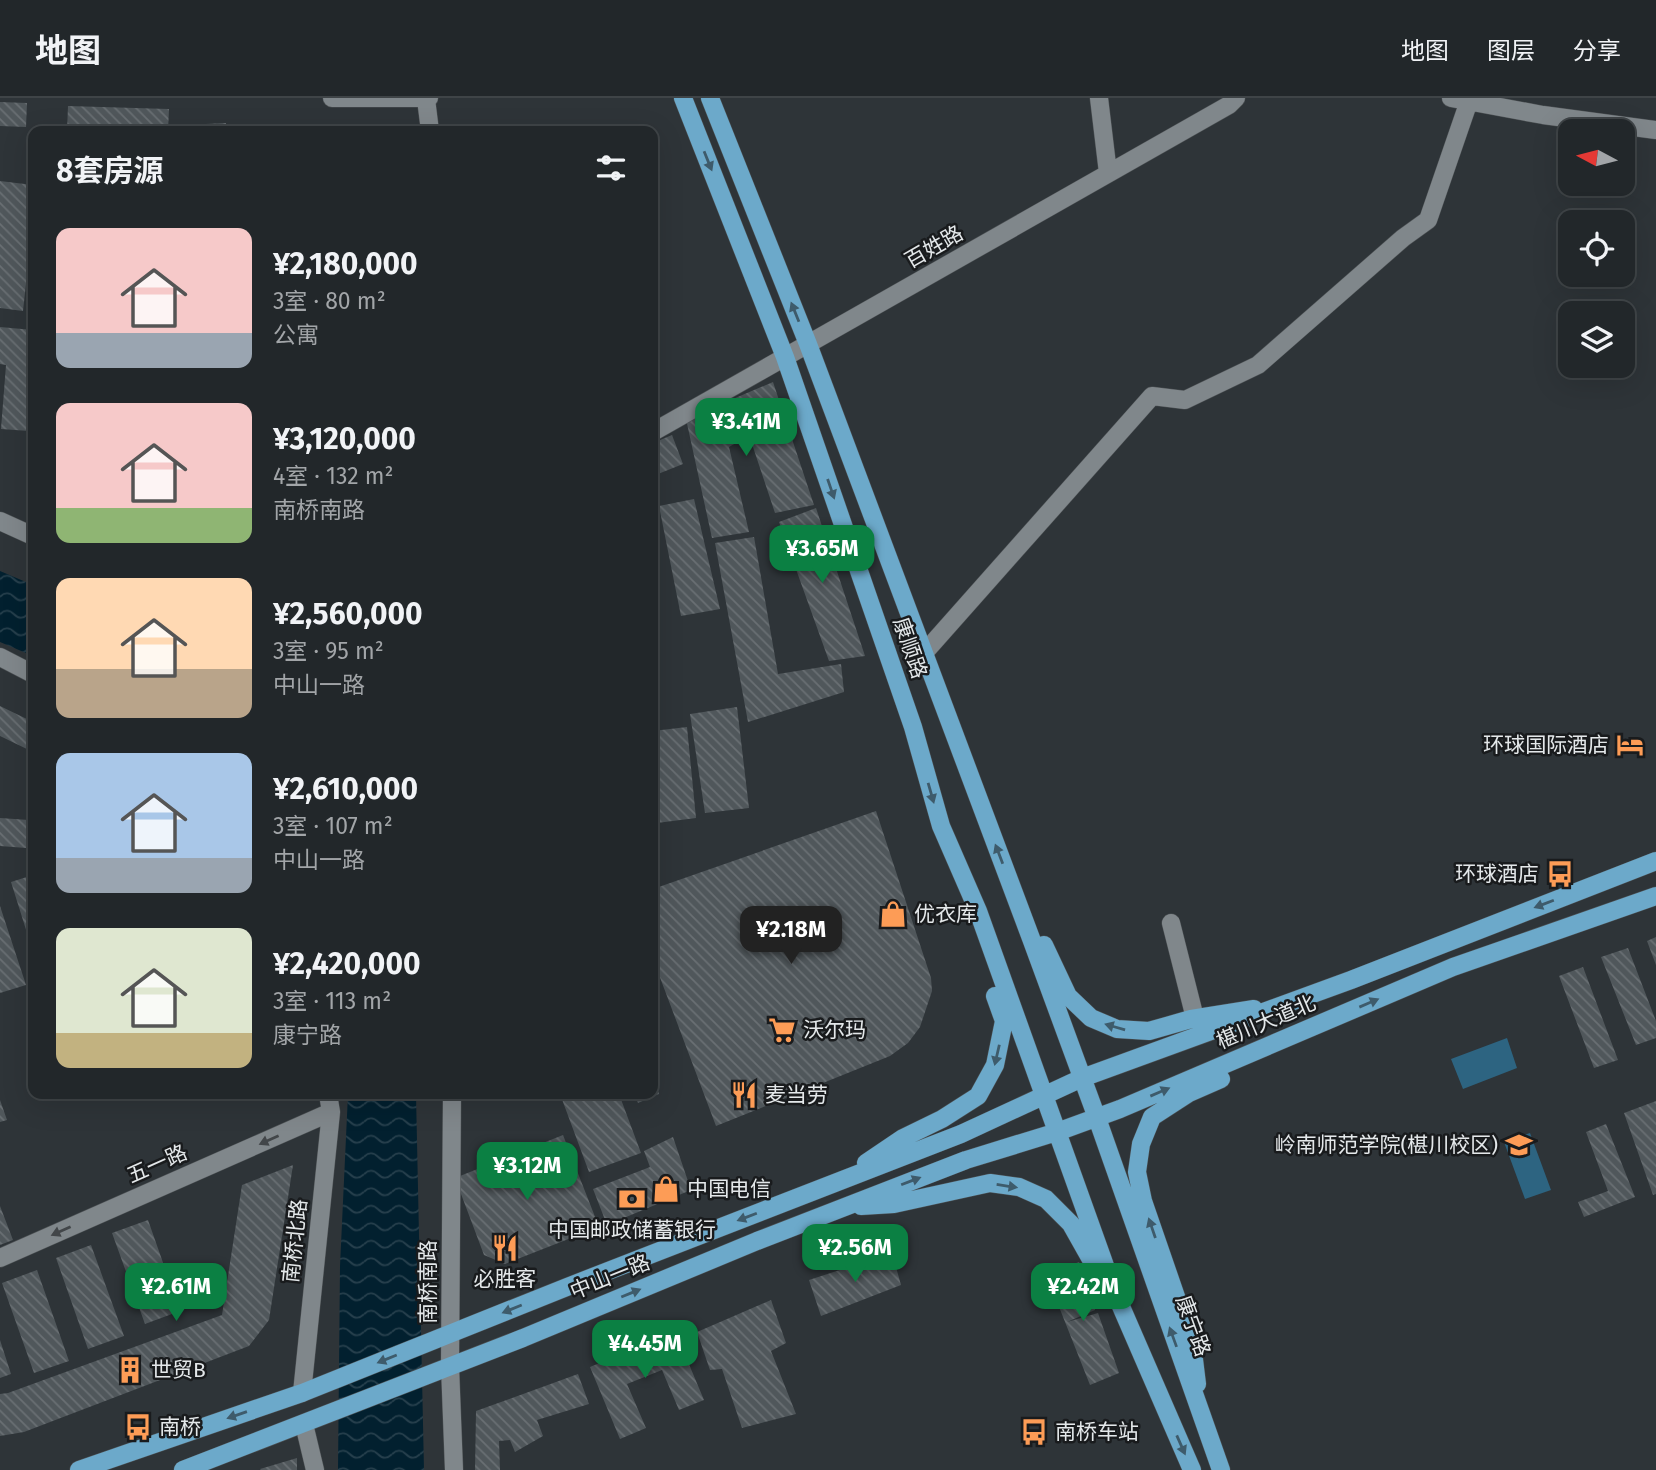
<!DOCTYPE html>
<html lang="zh">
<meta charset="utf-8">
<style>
:root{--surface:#22272a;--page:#2a2f32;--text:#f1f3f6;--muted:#a2a5a8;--line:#3f4447;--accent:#0b8043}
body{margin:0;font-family:"Fira Sans","Noto Sans SC",sans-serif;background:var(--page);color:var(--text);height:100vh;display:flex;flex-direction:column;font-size:26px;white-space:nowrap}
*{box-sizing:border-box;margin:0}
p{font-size:23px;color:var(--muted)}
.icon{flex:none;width:38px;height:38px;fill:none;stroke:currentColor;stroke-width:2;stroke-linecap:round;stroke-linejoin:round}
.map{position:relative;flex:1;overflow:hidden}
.sheet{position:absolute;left:28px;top:28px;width:630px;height:973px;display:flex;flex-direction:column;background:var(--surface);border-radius:14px;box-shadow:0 7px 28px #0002,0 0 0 2px var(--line)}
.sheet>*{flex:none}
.needle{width:46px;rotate:277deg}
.controls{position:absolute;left:1558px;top:21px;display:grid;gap:14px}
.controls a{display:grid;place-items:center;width:77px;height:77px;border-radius:14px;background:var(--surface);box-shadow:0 7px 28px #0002,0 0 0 2px var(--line);font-size:35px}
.price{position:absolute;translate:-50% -60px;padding:0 16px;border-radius:14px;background:var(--accent);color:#fff;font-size:23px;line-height:46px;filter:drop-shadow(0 2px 4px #0008)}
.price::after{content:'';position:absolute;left:50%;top:42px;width:21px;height:16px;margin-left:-10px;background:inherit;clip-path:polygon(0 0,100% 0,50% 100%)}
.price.selected{background:#222;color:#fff}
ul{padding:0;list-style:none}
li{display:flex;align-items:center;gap:21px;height:175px;padding:0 28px}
li span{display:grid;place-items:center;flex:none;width:196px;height:140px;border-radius:14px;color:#555}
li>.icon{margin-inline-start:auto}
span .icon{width:84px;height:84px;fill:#fffc;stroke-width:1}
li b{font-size:30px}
h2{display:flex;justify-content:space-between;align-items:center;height:84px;padding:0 28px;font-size:30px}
header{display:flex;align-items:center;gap:42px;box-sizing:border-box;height:98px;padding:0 35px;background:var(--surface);border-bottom:2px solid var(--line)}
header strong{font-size:33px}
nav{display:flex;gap:38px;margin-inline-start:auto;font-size:24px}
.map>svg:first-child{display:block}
.garden{fill:#2d6481}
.water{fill:url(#water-waves)}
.building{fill:url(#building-back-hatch)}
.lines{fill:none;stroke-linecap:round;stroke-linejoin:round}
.minor-casing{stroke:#4c5154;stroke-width:19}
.major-casing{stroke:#4c5154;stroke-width:19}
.minor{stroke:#80878b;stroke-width:18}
.major{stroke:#6ca9ca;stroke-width:18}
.oneway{fill:#3e5b6b}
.oneway2{fill:#424649}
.labels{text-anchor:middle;stroke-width:5;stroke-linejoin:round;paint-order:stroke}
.street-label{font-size:21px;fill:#e4e8ea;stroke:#191b1d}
.poi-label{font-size:21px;fill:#e4e8ea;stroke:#191b1d;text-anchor:start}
</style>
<header>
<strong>地图</strong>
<nav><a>地图</a><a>图层</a><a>分享</a></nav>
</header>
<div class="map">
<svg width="1656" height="1372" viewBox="0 0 1656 1372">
<defs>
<pattern id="water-waves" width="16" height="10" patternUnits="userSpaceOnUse" patternTransform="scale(1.75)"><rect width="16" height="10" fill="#02202f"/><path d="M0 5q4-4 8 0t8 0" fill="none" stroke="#27404d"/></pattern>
<pattern id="building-back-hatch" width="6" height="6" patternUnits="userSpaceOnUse" patternTransform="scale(1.75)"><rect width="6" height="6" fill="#50575b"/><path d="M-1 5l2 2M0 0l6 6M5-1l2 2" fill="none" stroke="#696f73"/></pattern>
</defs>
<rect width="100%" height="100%" fill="#2e3438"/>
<path class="garden" d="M1507,940L1517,970L1463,991L1451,961Z
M1530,1035L1551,1092L1525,1101L1504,1044Z"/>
<path class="water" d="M0,473L33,487V558L0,544Z
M348,996H416L424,1372H338L340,1168Z"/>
<path class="building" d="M0,4L27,5L26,29L0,28Z
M68,8L169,11L168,33H67Z
M226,25V33H206V26Z
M0,83L33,87V123L23,213L0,210Z
M0,229L33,232V282L29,333L1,331L6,267L0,266Z
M773,284L814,407L775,415L749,337L729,349L749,434L712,440L686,321Z
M672,337L683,366L653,378V345Z
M694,401L720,511L681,518L659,408Z
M816,410L865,558L829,563L779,424Z
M754,439L778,576L841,566L844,594L748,624L715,445Z
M0,608L33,624V654L0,638Z
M737,609L749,710L705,715L690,616Z
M687,629L696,720L657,725L653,694V633Z
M876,713L931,880L932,893L920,929L908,945L890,958L716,1028L653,861V791Z
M0,720L29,722L26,750L0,748Z
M33,777V854L11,784Z
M0,808L26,887L0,895Z
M1656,839V867L1647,843Z
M1628,850L1656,923V940L1636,947L1601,859Z
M1583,869L1618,962L1594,970L1559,878Z
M653,979L659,996L638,1005L635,996H653Z
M560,996H619L641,1055L589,1074Z
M0,1002L7,1022L0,1024Z
M1656,1003V1096L1653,1097L1624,1015Z
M1606,1026L1635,1099L1584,1119L1578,1104L1608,1093L1586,1034Z
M563,1037L599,1129L505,1166L484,1157L455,1080Z
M673,1039L691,1092L607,1127L593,1091L650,1069L644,1053Z
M293,1067L269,1222L249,1248L24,1334L0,1338V1296L8,1295L222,1217L242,1087Z
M0,1108L13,1142L0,1147Z
M148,1122L180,1213L145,1226L112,1135Z
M91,1147L124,1238L88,1251L56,1160Z
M892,1155L901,1187L821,1218L809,1182Z
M1079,1164L1095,1212L1067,1224L1098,1215L1119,1275L1090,1287L1046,1176Z
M37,1172L69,1263L34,1275L2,1185Z
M771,1202L786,1245L771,1253L796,1316L742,1330L722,1271L710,1272L697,1234Z
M675,1233L704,1302L679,1312L662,1272L627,1286L646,1330L620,1341L590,1269Z
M0,1242L11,1276L0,1280Z
M578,1276L589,1306L537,1322L543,1338L515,1354L510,1342L499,1343L500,1372H475L476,1313Z
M297,1360V1372H261L260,1371Z"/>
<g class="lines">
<defs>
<path id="minor" d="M332,0H429
M1099,0L1108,75
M1451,0L1543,17L1656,32
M426,1L430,33
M653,334L1229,7L1236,0
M0,423L33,438
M924,555L1152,298L1185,302L1258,267L1403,140L1428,122L1469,3
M0,559L33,576
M1171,825L1195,920
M452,996L450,1268L454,1372
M0,1160L331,1014
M302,1295L331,1014L328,996
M304,1326L315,1372"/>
<path id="major" d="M683,0L785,259L913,629L941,728L978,813L1113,1190L1192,1372
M710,0L808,246L1032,843L1097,1020L1221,1372
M1044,847L1068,898L1091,920L1117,931L1149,933L1191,921L1254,911
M866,1065L903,1040L942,1021L978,998L995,967L1004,923L995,898
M861,1108L894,1106L990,1085L1019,1089L1046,1101L1071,1126L1098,1174
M1197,1286L1192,1245L1143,1103L1137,1074L1141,1046L1152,1019L1189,995L1221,981
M79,1372L302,1295L567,1189L961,1036L1082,980L1351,882L1656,763
M183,1372L523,1240L757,1143L966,1062L1057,1034L1120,1011L1453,869L1656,798"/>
</defs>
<use href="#minor" class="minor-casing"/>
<use href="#major" class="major-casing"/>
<use href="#minor" class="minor"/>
<use href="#major" class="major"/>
</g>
<defs><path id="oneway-solid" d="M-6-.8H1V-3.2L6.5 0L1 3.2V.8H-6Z" transform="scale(1.75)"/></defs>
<g class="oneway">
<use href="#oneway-solid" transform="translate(708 63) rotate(68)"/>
<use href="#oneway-solid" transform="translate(795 214) rotate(-112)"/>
<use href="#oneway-solid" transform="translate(831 391) rotate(71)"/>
<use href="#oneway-solid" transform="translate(931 695) rotate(74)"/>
<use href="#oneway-solid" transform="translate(999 756) rotate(-111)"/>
<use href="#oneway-solid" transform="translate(1544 806) rotate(159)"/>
<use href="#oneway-solid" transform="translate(1369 905) rotate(-23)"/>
<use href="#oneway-solid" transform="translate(1115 929) rotate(-164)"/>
<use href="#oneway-solid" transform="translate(997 957) rotate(103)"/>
<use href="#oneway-solid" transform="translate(1160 994) rotate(-23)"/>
<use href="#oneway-solid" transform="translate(911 1083) rotate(-21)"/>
<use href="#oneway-solid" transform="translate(1007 1088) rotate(9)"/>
<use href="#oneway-solid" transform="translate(747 1119) rotate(159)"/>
<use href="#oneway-solid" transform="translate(1152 1130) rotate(-109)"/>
<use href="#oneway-solid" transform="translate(631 1195) rotate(-22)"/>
<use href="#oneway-solid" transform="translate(512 1211) rotate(158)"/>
<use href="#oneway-solid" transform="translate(1173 1239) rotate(-110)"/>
<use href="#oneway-solid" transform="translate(387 1261) rotate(158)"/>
<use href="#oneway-solid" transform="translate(237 1317) rotate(161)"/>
<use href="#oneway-solid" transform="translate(1181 1347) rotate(66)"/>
</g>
<g class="oneway2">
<use href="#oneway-solid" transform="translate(269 1042) rotate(156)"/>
<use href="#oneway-solid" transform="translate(61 1133) rotate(156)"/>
</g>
<defs>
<symbol id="hotel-bare" viewBox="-9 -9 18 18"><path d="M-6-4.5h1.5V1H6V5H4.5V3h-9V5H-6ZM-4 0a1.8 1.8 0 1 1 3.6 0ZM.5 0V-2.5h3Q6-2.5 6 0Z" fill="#fd9c56" stroke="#191b1d" stroke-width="2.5" paint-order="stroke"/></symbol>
<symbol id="bus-bare" viewBox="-9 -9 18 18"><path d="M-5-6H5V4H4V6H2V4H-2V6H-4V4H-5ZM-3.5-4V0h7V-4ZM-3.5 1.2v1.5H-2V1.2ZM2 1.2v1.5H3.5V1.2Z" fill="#fd9c56" stroke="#191b1d" stroke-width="2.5" paint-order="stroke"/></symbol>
<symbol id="shop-bare" viewBox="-9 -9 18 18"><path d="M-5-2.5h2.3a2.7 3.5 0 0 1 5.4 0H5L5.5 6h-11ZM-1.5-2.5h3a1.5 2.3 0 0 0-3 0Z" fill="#fd9c56" stroke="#191b1d" stroke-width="2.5" paint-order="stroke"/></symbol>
<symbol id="supermarket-bare" viewBox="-9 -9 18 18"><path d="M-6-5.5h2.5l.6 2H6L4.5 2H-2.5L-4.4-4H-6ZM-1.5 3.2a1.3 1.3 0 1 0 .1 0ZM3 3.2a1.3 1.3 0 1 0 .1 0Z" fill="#fd9c56" stroke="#191b1d" stroke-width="2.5" paint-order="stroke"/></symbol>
<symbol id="restaurant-bare" viewBox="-9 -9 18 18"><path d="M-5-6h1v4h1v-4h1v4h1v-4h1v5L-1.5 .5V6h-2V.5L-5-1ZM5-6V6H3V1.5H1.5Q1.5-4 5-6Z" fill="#fd9c56" stroke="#191b1d" stroke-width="2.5" paint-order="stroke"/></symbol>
<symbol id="university-bare" viewBox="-9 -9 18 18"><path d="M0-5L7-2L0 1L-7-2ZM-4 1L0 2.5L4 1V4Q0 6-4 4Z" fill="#fd9c56" stroke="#191b1d" stroke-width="2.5" paint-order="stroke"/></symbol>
<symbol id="bank-bare" viewBox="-9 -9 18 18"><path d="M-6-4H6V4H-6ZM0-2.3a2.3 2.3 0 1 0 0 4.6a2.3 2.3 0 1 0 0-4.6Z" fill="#fd9c56" stroke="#191b1d" stroke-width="2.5" paint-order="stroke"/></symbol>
<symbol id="building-bare" viewBox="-9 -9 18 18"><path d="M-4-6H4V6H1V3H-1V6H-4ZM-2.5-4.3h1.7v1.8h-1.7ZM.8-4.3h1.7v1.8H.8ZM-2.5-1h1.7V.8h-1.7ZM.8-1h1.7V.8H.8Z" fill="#fd9c56" stroke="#191b1d" stroke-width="2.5" paint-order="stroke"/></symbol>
</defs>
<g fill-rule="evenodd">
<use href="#hotel-bare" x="1611" y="628" width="38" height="38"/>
<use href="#bus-bare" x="1541" y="757" width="38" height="38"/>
<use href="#shop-bare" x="874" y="797" width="38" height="38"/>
<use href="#supermarket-bare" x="763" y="913" width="38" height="38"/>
<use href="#restaurant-bare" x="725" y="978" width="38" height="38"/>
<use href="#university-bare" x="1500" y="1028" width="38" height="38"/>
<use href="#shop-bare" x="647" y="1072" width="38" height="38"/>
<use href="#bank-bare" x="613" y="1082" width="38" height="38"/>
<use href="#restaurant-bare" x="486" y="1131" width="38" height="38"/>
<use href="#building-bare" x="111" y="1253" width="38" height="38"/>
<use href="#bus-bare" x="119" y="1310" width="38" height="38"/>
<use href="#bus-bare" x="1015" y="1315" width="38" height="38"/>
</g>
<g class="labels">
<g class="street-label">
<text transform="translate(934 149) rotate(-30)" y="7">百姓路</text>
<text transform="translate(910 550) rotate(71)" y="7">康顺路</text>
<text transform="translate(1266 924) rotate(-23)" y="7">椹川大道北</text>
<text transform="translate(157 1066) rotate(-24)" y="7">五一路</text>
<text transform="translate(295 1143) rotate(-84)" y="7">南桥北路</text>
<text transform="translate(610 1179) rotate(-22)" y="7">中山一路</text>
<text transform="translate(428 1184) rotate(-90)" y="7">南桥南路</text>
<text transform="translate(1193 1228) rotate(70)" y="7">康宁路</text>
</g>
<g class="poi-label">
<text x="1609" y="654" text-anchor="end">环球国际酒店</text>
<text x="1539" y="783" text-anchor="end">环球酒店</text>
<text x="914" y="823">优衣库</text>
<text x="803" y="939">沃尔玛</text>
<text x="765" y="1004">麦当劳</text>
<text x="1498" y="1054" text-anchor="end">岭南师范学院(椹川校区)</text>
<text x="687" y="1098">中国电信</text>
<text x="632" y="1139" text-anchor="middle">中国邮政储蓄银行</text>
<text x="505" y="1188" text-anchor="middle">必胜客</text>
<text x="151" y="1279">世贸B</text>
<text x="159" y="1336">南桥</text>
<text x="1055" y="1341">南桥车站</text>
</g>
</g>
</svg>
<div class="controls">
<a><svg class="needle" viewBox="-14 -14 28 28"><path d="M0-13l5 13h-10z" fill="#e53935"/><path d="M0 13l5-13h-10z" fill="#a2a5a8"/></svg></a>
<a><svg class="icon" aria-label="locate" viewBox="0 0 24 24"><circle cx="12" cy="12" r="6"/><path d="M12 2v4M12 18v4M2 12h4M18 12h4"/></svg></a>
<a><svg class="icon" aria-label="layers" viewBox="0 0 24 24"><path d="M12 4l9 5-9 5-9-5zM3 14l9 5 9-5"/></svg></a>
</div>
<b class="price" style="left:746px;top:360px">¥3.41M</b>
<b class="price" style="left:822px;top:487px">¥3.65M</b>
<b class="price selected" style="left:791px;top:868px">¥2.18M</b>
<b class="price" style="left:527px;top:1104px">¥3.12M</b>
<b class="price" style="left:855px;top:1186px">¥2.56M</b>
<b class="price" style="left:176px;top:1225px">¥2.61M</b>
<b class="price" style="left:1083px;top:1225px">¥2.42M</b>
<b class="price" style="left:645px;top:1282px">¥4.45M</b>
<section class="sheet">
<h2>8套房源<svg class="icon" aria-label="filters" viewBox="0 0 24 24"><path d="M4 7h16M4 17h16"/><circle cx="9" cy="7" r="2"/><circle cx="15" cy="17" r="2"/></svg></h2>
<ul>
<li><span style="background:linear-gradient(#f6c9c9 75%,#9aa5b1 0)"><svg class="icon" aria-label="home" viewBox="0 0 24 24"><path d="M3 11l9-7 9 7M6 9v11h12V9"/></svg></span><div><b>¥2,180,000</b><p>3室 · 80 m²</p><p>公寓</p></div></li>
<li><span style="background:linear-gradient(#f6c9c9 75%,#8fb573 0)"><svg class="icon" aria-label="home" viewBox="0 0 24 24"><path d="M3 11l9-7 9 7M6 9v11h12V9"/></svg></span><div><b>¥3,120,000</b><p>4室 · 132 m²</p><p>南桥南路</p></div></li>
<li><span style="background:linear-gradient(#ffd9b3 65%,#b9a48a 0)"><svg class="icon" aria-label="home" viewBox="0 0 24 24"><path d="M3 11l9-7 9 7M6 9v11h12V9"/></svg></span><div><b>¥2,560,000</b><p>3室 · 95 m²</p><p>中山一路</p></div></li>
<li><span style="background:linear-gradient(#a9c7e8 75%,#9aa5b1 0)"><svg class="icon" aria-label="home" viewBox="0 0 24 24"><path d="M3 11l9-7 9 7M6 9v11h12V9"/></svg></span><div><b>¥2,610,000</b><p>3室 · 107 m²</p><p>中山一路</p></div></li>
<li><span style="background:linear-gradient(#dfe7d0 75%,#c2b280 0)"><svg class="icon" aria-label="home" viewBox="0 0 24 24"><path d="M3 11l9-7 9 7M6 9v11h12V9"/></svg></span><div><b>¥2,420,000</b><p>3室 · 113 m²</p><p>康宁路</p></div></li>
</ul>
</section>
</div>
